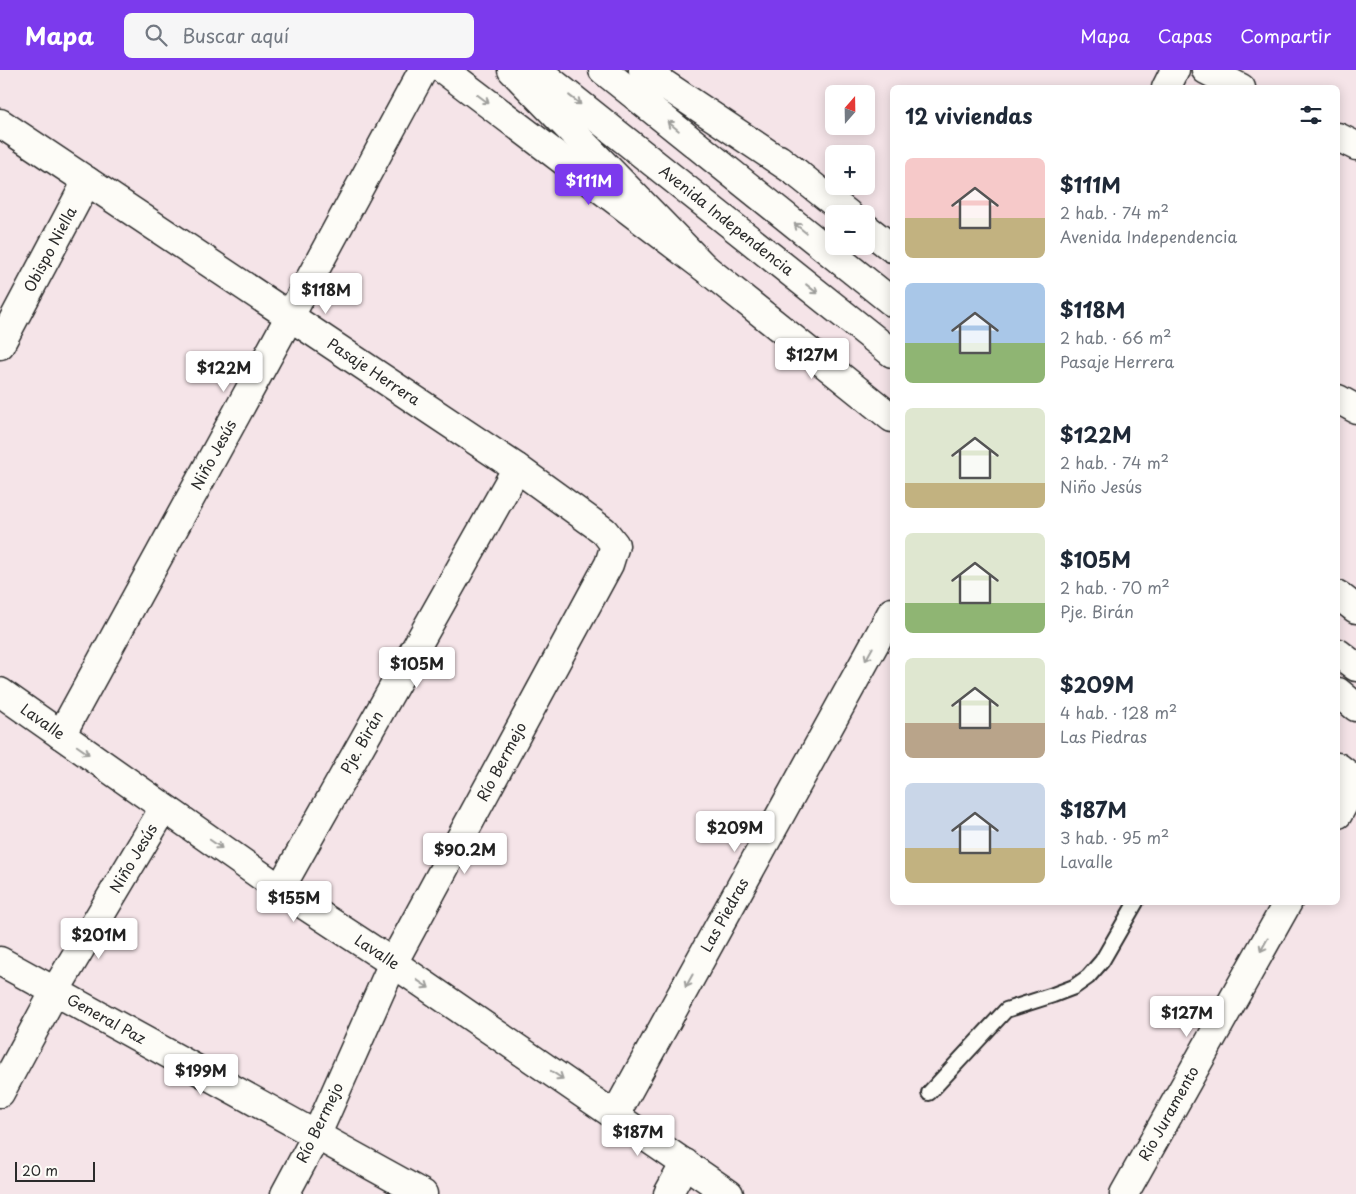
<!DOCTYPE html>
<html lang="es">
<meta charset="utf-8">
<style>
:root{--surface:#fff;--page:#f6f6f7;--text:#1f2937;--muted:#747a83;--accent:#7c3aed}
body{margin:0;font-family:"Playpen Sans",sans-serif;background:var(--page);color:var(--text);height:100vh;display:flex;flex-direction:column;font-size:19px;white-space:nowrap}
*{box-sizing:border-box;margin:0}
p{font-size:16px;color:var(--muted)}
.icon{flex:none;width:28px;height:28px;fill:none;stroke:currentColor;stroke-width:2;stroke-linecap:round;stroke-linejoin:round}
.map{position:relative;flex:1;overflow:hidden}
.details{position:absolute;left:890px;top:15px;width:450px;height:820px;display:flex;flex-direction:column;background:var(--surface);border-radius:8px;box-shadow:0 2px 12px #0003}
.details>*{flex:none}
.needle{width:32px;rotate:20deg}
.fabs{position:absolute;left:825px;top:15px;display:grid;gap:10px}
.fabs a{display:grid;place-items:center;width:50px;height:50px;border-radius:8px;background:var(--surface);box-shadow:0 2px 12px #0003;font-size:25px}
.scale{position:absolute;left:15px;bottom:12px;width:80px;box-sizing:border-box;padding-left:5px;border:2px solid #2b2b2b;border-top:0;font-size:14px;line-height:18px;white-space:nowrap;color:#2b2b2b;-webkit-text-stroke:4px #fdfcf7;paint-order:stroke}
.price{position:absolute;translate:-50% -42px;padding:0 11px;border-radius:5px;background:#fff;color:#222;font-size:16px;line-height:32px;filter:drop-shadow(0 1px 2px #0008)}
.price::after{content:'';position:absolute;left:50%;top:30px;width:15px;height:11px;margin-left:-8px;background:inherit;clip-path:polygon(0 0,100% 0,50% 100%)}
.price.active{background:var(--accent);color:#fff}
ul{padding:0;list-style:none}
li{display:flex;align-items:center;gap:15px;height:125px;padding:0 15px}
li span{display:grid;place-items:center;flex:none;width:140px;height:100px;border-radius:8px;color:#555}
li>.icon{margin-inline-start:auto}
span .icon{width:60px;height:60px;fill:#fffc;stroke-width:1}
li b{font-size:21px}
h2{display:flex;justify-content:space-between;align-items:center;height:60px;padding:0 15px;font-size:21px}
header{display:flex;align-items:center;gap:30px;box-sizing:border-box;height:70px;padding:0 25px;background:var(--accent);color:#fff}
header strong{font-size:24px}
nav{display:flex;gap:28px;margin-inline-start:auto;font-size:18px}
.search{width:350px;height:45px;background:var(--page);display:flex;align-items:center;gap:12px;box-sizing:border-box;padding:0 18px;border-radius:8px;color:var(--muted);font-size:19px}
.map>svg:first-child{display:block}
.lines{fill:none;stroke-linecap:round;stroke-linejoin:round}
.lane-casing{stroke:#2b2b2b;stroke-width:18}
.street-casing{stroke:#2b2b2b;stroke-width:31}
.secondary-casing{stroke:#2b2b2b;stroke-width:31}
.highway-casing{stroke:#2b2b2b;stroke-width:31}
.lane{stroke:#fdfcf7;stroke-width:14}
.street{stroke:#fdfcf7;stroke-width:28}
.secondary{stroke:#fdfcf7;stroke-width:28}
.highway{stroke:#fdfcf7;stroke-width:28}
.oneway{stroke:#9e9e9b}
.labels{text-anchor:middle;stroke-width:4;stroke-linejoin:round;paint-order:stroke}
.street-label{font-size:15px;fill:#2b2b2b;stroke:#fdfcf7}
</style>
<header>
<strong>Mapa</strong>
<div class="search"><svg class="icon" aria-label="search" viewBox="0 0 24 24"><circle cx="10" cy="10" r="6"/><path d="M15 15l6 6"/></svg>Buscar aquí</div>
<nav><a>Mapa</a><a>Capas</a><a>Compartir</a></nav>
</header>
<div class="map">
<svg width="1356" height="1124" viewBox="0 0 1356 1124">
<rect width="100%" height="100%" fill="#f5e4e8"/>
<filter id="ink" filterUnits="userSpaceOnUse"><feTurbulence type="fractalNoise" baseFrequency=".02" numOctaves="2"/><feDisplacementMap in="SourceGraphic" scale="10" xChannelSelector="R" yChannelSelector="G"/><feConvolveMatrix kernelMatrix="1 2 1 2 8 2 1 2 1" color-interpolation-filters="sRGB"/></filter>
<g filter="url(#ink)">
<g class="lines">
<defs>
<path id="lane" d="M929,1023L1006,940L1053,925L1074,917L1088,907L1102,891L1136,832"/>
<g id="street">
<path d="M1206,0L1241,18"/>
<path id="s1" d="M0,53L517,398L604,461L615,475L609,494L393,893L316,1066L285,1124"/>
<path d="M1338,67L1356,76"/>
<path id="s2" d="M0,275L87,111"/>
<path d="M1338,329L1356,339"/>
<path id="s3" d="M61,665L290,246L423,0"/>
<path d="M1338,744L1356,711"/>
<path id="s4" d="M280,819L517,398"/>
<path id="s5" d="M0,891L423,1124"/>
<path id="s6" d="M0,1023L55,921L164,738"/>
<path id="s7" d="M1124,1124L1288,832"/>
</g>
<g id="secondary">
<path d="M444,0L705,198L892,348"/>
<path d="M1166,18L1175,0"/>
<path d="M779,89L848,144"/>
<path d="M866,158L892,178"/>
<path d="M1338,525L1356,539"/>
<path id="s8" d="M0,622L280,819L393,893L729,1124"/>
<path d="M1338,697L1356,711"/>
<path id="s9" d="M615,1045L892,542"/>
<path d="M668,1124L685,1093"/>
</g>
<g id="highway">
<path d="M512,0L705,198"/>
<path id="s10" d="M537,0L892,283"/>
<path d="M603,0L892,232"/>
<path d="M643,0L797,103"/>
<path d="M1338,583L1356,597"/>
<path d="M1338,622L1356,637"/>
</g>
</defs>
<use href="#lane" class="lane-casing"/>
<use href="#street" class="street-casing"/>
<use href="#secondary" class="secondary-casing"/>
<use href="#highway" class="highway-casing"/>
<use href="#lane" class="lane"/>
<use href="#street" class="street"/>
<use href="#secondary" class="secondary"/>
<use href="#highway" class="highway"/>
</g>
<defs><path id="oneway-shaft" d="M-6 0H5M1.5-3L5.5 0L1.5 3" fill="none" stroke-width="1.6" stroke-linecap="round" stroke-linejoin="round" transform="scale(1.25)"/></defs>
<g class="oneway">
<use href="#oneway-shaft" transform="translate(483 29) rotate(37)"/>
<use href="#oneway-shaft" transform="translate(575 30) rotate(38)"/>
<use href="#oneway-shaft" transform="translate(673 56) rotate(-141)"/>
<use href="#oneway-shaft" transform="translate(800 158) rotate(-141)"/>
<use href="#oneway-shaft" transform="translate(812 219) rotate(38)"/>
<use href="#oneway-shaft" transform="translate(869 584) rotate(119)"/>
<use href="#oneway-shaft" transform="translate(83 680) rotate(35)"/>
<use href="#oneway-shaft" transform="translate(216 774) rotate(35)"/>
<use href="#oneway-shaft" transform="translate(1264 875) rotate(119)"/>
<use href="#oneway-shaft" transform="translate(689 911) rotate(119)"/>
<use href="#oneway-shaft" transform="translate(423 914) rotate(34)"/>
<use href="#oneway-shaft" transform="translate(557 1005) rotate(34)"/>
</g>
</g>
<g class="labels">
<g class="street-label">
<text dy="5" stroke="none"><textPath href="#s10" startOffset="242">Avenida Independencia</textPath></text>
<text dy="5" stroke="none"><textPath href="#s2" startOffset="108">Obispo Niella</textPath></text>
<text dy="5" stroke="none"><textPath href="#s1" startOffset="449">Pasaje Herrera</textPath></text>
<text dy="5" stroke="none"><textPath href="#s3" startOffset="319">Niño Jesús</textPath></text>
<text dy="5" stroke="none"><textPath href="#s8" startOffset="52">Lavalle</textPath></text>
<text dy="5" stroke="none"><textPath href="#s4" startOffset="168">Pje. Birán</textPath></text>
<text transform="translate(502 692) rotate(-62)" y="5">Río Bermejo</text>
<text dy="5" stroke="none"><textPath href="#s6" startOffset="270">Niño Jesús</textPath></text>
<text dy="5" stroke="none"><textPath href="#s9" startOffset="228">Las Piedras</textPath></text>
<text dy="5" stroke="none"><textPath href="#s8" startOffset="458">Lavalle</textPath></text>
<text dy="5" stroke="none"><textPath href="#s5" startOffset="121">General Paz</textPath></text>
<text dy="5" stroke="none"><textPath href="#s7" startOffset="92">Rio Juramento</textPath></text>
<text transform="translate(320 1053) rotate(-64)" y="5">Río Bermejo</text>
</g>
</g>
</svg>
<div class="fabs">
<a><svg class="needle" viewBox="-14 -14 28 28"><path d="M0-13l5 13h-10z" fill="#e53935"/><path d="M0 13l5-13h-10z" fill="#747a83"/></svg></a>
<a>+</a>
<a>−</a>
</div>
<div class="scale">20 m</div>
<b class="price active" style="left:589px;top:136px">$111M</b>
<b class="price" style="left:326px;top:245px">$118M</b>
<b class="price" style="left:812px;top:310px">$127M</b>
<b class="price" style="left:224px;top:323px">$122M</b>
<b class="price" style="left:417px;top:619px">$105M</b>
<b class="price" style="left:735px;top:783px">$209M</b>
<b class="price" style="left:465px;top:805px">$90.2M</b>
<b class="price" style="left:294px;top:853px">$155M</b>
<b class="price" style="left:99px;top:890px">$201M</b>
<b class="price" style="left:1187px;top:968px">$127M</b>
<b class="price" style="left:201px;top:1026px">$199M</b>
<b class="price" style="left:638px;top:1087px">$187M</b>
<section class="details">
<h2>12 viviendas<svg class="icon" aria-label="filters" viewBox="0 0 24 24"><path d="M4 7h16M4 17h16"/><circle cx="9" cy="7" r="2"/><circle cx="15" cy="17" r="2"/></svg></h2>
<ul>
<li><span style="background:linear-gradient(#f6c9c9 60%,#c2b280 0)"><svg class="icon" aria-label="home" viewBox="0 0 24 24"><path d="M3 11l9-7 9 7M6 9v11h12V9"/></svg></span><div><b>$111M</b><p>2 hab. · 74 m²</p><p>Avenida Independencia</p></div></li>
<li><span style="background:linear-gradient(#a9c7e8 60%,#8fb573 0)"><svg class="icon" aria-label="home" viewBox="0 0 24 24"><path d="M3 11l9-7 9 7M6 9v11h12V9"/></svg></span><div><b>$118M</b><p>2 hab. · 66 m²</p><p>Pasaje Herrera</p></div></li>
<li><span style="background:linear-gradient(#dfe7d0 75%,#c2b280 0)"><svg class="icon" aria-label="home" viewBox="0 0 24 24"><path d="M3 11l9-7 9 7M6 9v11h12V9"/></svg></span><div><b>$122M</b><p>2 hab. · 74 m²</p><p>Niño Jesús</p></div></li>
<li><span style="background:linear-gradient(#dfe7d0 70%,#8fb573 0)"><svg class="icon" aria-label="home" viewBox="0 0 24 24"><path d="M3 11l9-7 9 7M6 9v11h12V9"/></svg></span><div><b>$105M</b><p>2 hab. · 70 m²</p><p>Pje. Birán</p></div></li>
<li><span style="background:linear-gradient(#dfe7d0 65%,#b9a48a 0)"><svg class="icon" aria-label="home" viewBox="0 0 24 24"><path d="M3 11l9-7 9 7M6 9v11h12V9"/></svg></span><div><b>$209M</b><p>4 hab. · 128 m²</p><p>Las Piedras</p></div></li>
<li><span style="background:linear-gradient(#c9d6e8 65%,#c2b280 0)"><svg class="icon" aria-label="home" viewBox="0 0 24 24"><path d="M3 11l9-7 9 7M6 9v11h12V9"/></svg></span><div><b>$187M</b><p>3 hab. · 95 m²</p><p>Lavalle</p></div></li>
</ul>
</section>
</div>
